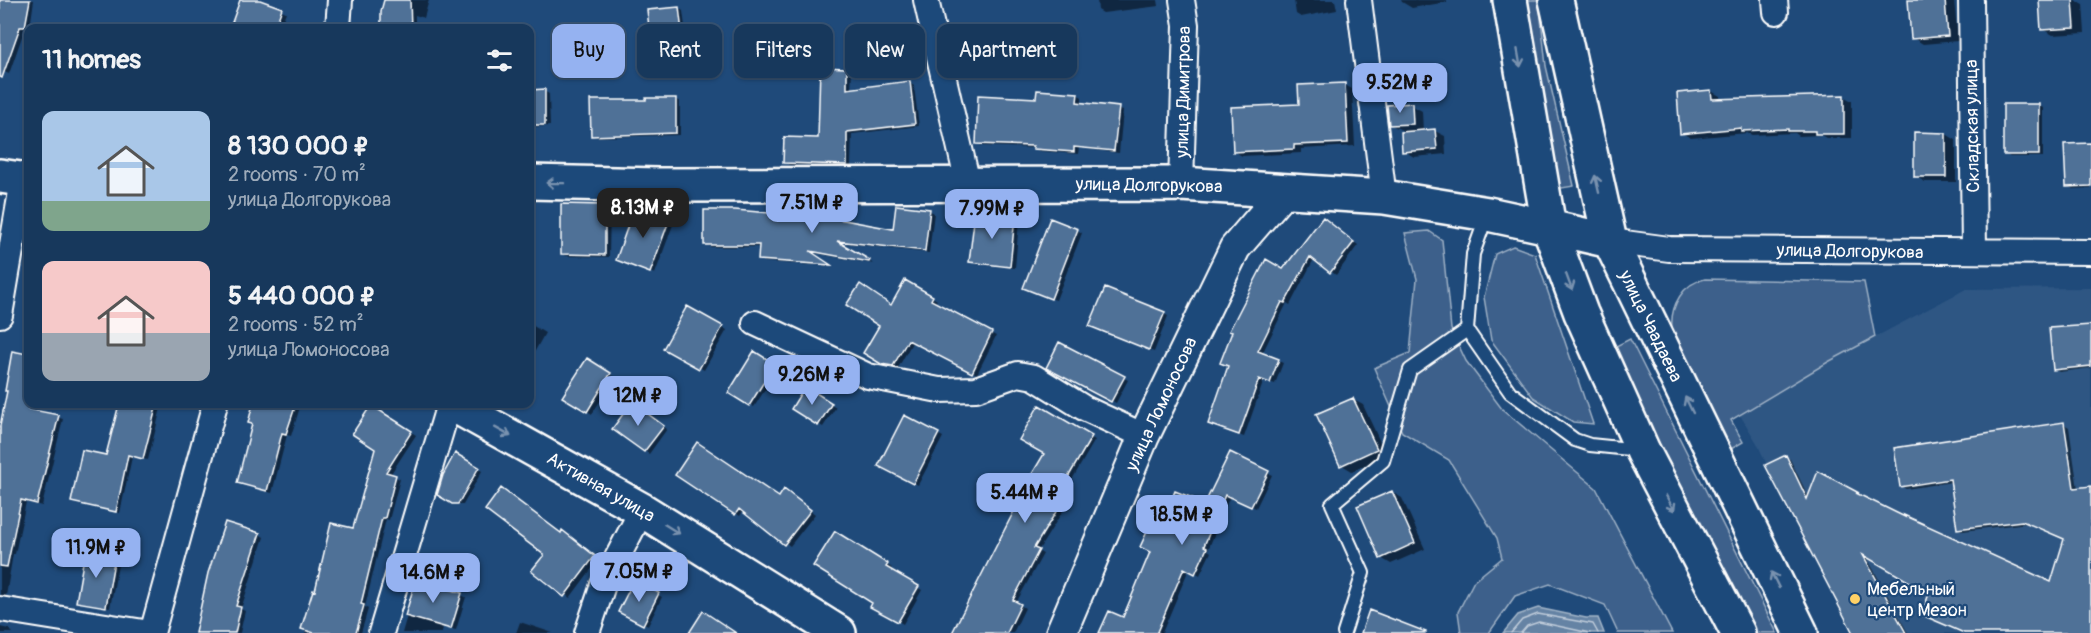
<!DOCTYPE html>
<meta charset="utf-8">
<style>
:root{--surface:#17385c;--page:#244365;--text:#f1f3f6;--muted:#9eacbb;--line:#365272;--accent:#95b2f1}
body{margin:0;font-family:Pangolin,sans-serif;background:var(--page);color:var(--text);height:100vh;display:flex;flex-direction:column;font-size:22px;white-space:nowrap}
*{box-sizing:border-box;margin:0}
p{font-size:20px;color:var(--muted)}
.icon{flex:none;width:33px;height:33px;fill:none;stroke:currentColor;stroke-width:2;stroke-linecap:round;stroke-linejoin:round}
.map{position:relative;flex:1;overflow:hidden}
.sheet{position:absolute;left:24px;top:24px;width:510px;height:384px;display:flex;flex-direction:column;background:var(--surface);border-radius:12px;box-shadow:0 2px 4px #0004,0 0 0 2px var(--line)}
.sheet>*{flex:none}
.hud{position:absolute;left:552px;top:24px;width:570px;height:54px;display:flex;gap:12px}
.price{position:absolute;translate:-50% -51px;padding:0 14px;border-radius:12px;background:var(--accent);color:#111;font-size:20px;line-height:39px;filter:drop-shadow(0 2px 3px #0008)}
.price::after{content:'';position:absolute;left:50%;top:36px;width:18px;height:14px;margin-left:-9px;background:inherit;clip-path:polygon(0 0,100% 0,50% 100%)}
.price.current{background:#222;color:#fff}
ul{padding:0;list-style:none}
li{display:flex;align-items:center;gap:18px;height:150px;padding:0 18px}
li span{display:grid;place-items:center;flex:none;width:168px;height:120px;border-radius:12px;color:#555}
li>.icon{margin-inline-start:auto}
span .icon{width:72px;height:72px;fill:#fffc;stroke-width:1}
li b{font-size:26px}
h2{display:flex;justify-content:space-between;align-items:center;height:72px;padding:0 18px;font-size:26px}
.pill{padding:0 21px;border-radius:12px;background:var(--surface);box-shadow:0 2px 4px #0004,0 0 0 2px var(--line);font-size:21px;line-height:54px}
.pill.current{background:var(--accent);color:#111}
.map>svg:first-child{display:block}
.built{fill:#2e5683}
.green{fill:#3c618b;stroke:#9eb0c5;stroke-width:1.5}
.water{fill:#6583a4;stroke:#a3b5c8;stroke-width:1.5}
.shadow{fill:#0007}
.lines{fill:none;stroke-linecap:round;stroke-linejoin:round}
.shore{stroke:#c1cddb;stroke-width:1.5}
.building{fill:#507197;stroke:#fff;stroke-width:1.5}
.service-casing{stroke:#fff;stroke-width:16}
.minor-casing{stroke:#fff;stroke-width:28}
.tertiary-casing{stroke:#fff;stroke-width:34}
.secondary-casing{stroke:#fff;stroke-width:38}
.primary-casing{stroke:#fff;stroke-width:38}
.service{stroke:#1f4a7a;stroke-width:12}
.minor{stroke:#1f4a7a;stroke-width:24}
.tertiary{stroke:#1f4a7a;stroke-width:30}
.secondary{stroke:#1f4a7a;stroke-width:33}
.primary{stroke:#1f4a7a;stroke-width:33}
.oneway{stroke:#7992af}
.poi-dot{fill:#ffd166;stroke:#1f4a7a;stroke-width:2}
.labels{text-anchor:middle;stroke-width:4.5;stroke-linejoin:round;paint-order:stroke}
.street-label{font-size:18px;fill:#fff;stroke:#1f4a7a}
.poi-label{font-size:18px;fill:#fff;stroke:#1f4a7a;text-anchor:start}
</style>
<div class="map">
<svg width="2091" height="633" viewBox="0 0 2091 633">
<rect width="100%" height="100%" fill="#1f4a7a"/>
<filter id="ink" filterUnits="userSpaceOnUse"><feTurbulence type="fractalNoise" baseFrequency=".0167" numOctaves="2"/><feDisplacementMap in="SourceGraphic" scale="12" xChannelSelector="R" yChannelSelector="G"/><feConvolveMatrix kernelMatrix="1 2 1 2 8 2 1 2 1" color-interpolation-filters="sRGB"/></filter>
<g filter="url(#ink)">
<path class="built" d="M2091,288V633H1853L1787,509L1757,443L1740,415L1828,362L1966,289Z"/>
<path class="green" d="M1522,0H1539L1546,66L1574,186L1556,189Z
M1429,231L1442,240L1451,329L1466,361L1502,409L1596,488L1672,633H1618L1605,605L1550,584L1515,596L1489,633H1461L1458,612L1474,581L1502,558L1497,538L1449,460L1402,432L1374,368L1410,353L1417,279L1405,233Z
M1513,246L1535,254L1593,424L1573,422L1533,397L1491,340L1484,297L1495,254Z
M1705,279L1864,282L1875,337L1828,362L1731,420L1743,442L1726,452C1710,419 1677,363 1672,328C1670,306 1683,283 1705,279Z
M1630,339L1777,633H1753L1668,466L1612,348Z"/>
<path class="water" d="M1538,608L1586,618H1598L1604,633H1503L1518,615Z"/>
<path class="shadow" d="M0,0H34L30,28H25L9,74L0,70Z
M242,0H256L286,12L280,28H236L232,26Z
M386,0H429L424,18L415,15V28H383L382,11Z
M1097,0H1158L1159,6L1103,13L1098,10Z
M1294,0H1335L1337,10L1301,17L1296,14Z
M1401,0H1447V2L1412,8L1402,2Z
M1910,0H1954L1958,41L1923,44L1913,38Z
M2048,0H2075L2083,4L2085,33L2053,35L2042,29Z
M679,8L683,11L686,34L656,37L652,35Z
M821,68L847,69L852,72L851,90L910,83L914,86L919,126L852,134L851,166L789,165L785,162L819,140Z
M1345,85L1352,89L1355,146L1301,149V153L1242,156L1234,151L1300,105Z
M530,91H544L549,94L550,126L530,127Z
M1711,91L1720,96V101L1843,96L1852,101V138H1826L1821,135L1799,136L1795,133L1752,135L1747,133L1691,138L1682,133Z
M1077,94L1082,97V104L1118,109L1123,111L1119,153L1079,148L1078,154L1039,151L1034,148L982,146L977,143L1038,99Z
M675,99L680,102V135L597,137L592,135Z
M1411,105L1422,111L1423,132L1435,131L1445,136L1446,154L1414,157L1404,151L1402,130L1391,125Z
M2038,105L2043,108V157H2010L2005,154Z
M1946,134L1956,140V182H1925L1915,176Z
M2091,144V188L2073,189L2068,186Z
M605,206L610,209L609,257L567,256L562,254Z
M929,210L934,213L929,253L836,242L874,264L809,252L831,266L765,262L760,259L761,247H711L706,244L895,231Z
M670,219L674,222L655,274L622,262Z
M1015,219L1019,221L1015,268L976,264L971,261Z
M1328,222L1358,245L1336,275L1314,259L1290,305L1287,303L1262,354L1283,363L1275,384L1264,380L1244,437L1214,426L1284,270Z
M1077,230L1082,233L1056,300L1029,290Z
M28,247V268L24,266Z
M906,282L937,300L935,303L996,336L977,374L913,341L898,368L888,366L865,353Z
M688,308L727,330L704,370L665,349Z
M1164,314L1168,316L1154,352L1095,328Z
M530,324L545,333L530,360Z
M2091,326V368L2059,372L2054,369Z
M1060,344L1128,380L1116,403L1048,367Z
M13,353L28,356V404H39L37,412L63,419L42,506L26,502L15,554H13L6,596L0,595V434L9,391Z
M754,353L779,368L754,407L730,392Z
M587,360L615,377L592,414L564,396Z
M806,388L836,407L823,427L793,409Z
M1352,399L1363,405L1386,455L1352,471L1342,465Z
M120,404H162L148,460L132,457L120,513L72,501L107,457Z
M255,404H301L291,436L287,435L272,493L239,483L254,425L249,422Z
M371,407L416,435L390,475L400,479L389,520L386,519L365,607L368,609L361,633H305L316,592L354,530L376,448Z
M637,407L667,429L649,454L645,451Z
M1039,407L1095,440L1062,497L1069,501L1038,551L1043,554L1016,603L1025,608L1013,633H953L1046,453Z
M905,417L943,437L918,485L880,465Z
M2064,424L2069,427L2078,489L2091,487V633H1966L1931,592L1865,554L1908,633H1855L1786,457L1790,459L1809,498L1858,496L2052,584L2066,539L2028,523L1963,531L1958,528L1952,482L1906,489L1901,486Z
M1231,454L1272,475L1256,508L1230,496L1208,550L1211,552L1200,575L1189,569L1162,633H1101L1124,619L1161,528L1205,505Z
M455,455L482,471L463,505H458L439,495Z
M677,475L779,498L789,494L815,514L790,546L743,511L740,516Z
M1392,492L1402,498L1425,549L1391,564L1381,558Z
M835,533L892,568L889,571L922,590L903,624L873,606L874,603Z
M259,534L264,537L241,609L245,611L240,633H196Z
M561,534L567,535L599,559L570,598L533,571Z
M114,558L119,560L110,608L82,603L78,601Z
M417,581L466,597L456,630L443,627L442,633H402Z
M635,582L662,597L648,626L620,611Z
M520,622L553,633H516Z
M0,627L9,629L13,633H0Z"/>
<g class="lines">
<path class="shore" d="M1511,633L1522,620L1538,614L1593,624L1598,633
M1521,633L1527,626L1539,622L1590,633"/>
</g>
<path class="building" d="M0,0H30L25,27H20L2,78L0,77Z
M240,0H260L282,8L275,28H230Z
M384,0H410L411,28H381V11Z
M1908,0H1945L1948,36L1911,39Z
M2039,0H2073L2075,28L2041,30Z
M679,7L682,32L650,36L647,10Z
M820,67L847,68V89L910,81L915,124L847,132V165L783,163L784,137L818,138Z
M1345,83L1348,143L1294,145V149L1233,152L1231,107L1299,104L1298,85Z
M545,89V125H530V90Z
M1037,90L1078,93L1077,102L1119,107L1114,151L1074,147V152L1033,149V146L976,144L978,95L1036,98Z
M1711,90L1712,99L1844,95V134H1815V131H1788V129L1741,131V128L1680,134L1677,93Z
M646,98H676V133L591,136L590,100H646Z
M1412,103L1413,124L1389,125L1387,105Z
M2003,104H2039V155H2003Z
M1435,129L1437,149L1402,152L1401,132Z
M1914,132L1946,133V177H1914Z
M2091,143V186L2066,187L2064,144Z
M561,204L605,205V255L561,254Z
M635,205L670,218L650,273L616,260Z
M896,205L930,209L925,251L837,241L870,260L869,262L810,251L831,265L758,260L759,245H704V210H735L833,218L893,229Z
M975,213L1015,217L1010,267L969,262Z
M1323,217L1354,242L1330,273L1310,257L1285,303L1282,302L1258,351L1279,359L1270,383L1259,379L1239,435L1208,424L1228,366L1220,363L1232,332L1229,331L1266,259L1283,269Z
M1050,218L1078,229L1051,299L1023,288Z
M905,280L933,296L931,300L992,332L972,373L908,340L893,366L881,364L863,353L879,326L846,305L860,284L891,305Z
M1105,288L1165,312L1149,350L1089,326Z
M687,306L723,326L699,369L663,349Z
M2091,325V366L2053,370L2049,328Z
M1059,342L1125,376L1111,402L1046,368Z
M12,351L28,354V409L59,415L37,504L21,500L7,567L0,566V426L7,391H5Z
M754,351L775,364L749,406L728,393Z
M587,358L611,373L587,412L562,397Z
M805,386L832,403L818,426L791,409Z
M1353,398L1377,449L1340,466L1316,414Z
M632,402L664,426L644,452L612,429Z
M119,404H157L143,459L128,455L116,512L71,502L82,450L106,455Z
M253,404H296L286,434L282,433L267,491L237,483L252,424L248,423Z
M371,405L412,431L386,472L396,475L385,518H382L361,604L364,605L356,633H314L301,629L313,590L315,591L331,523L353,528L375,449L352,434Z
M1039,405L1092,436L1059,493L1065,497L1034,548L1039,550L1013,600L1021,604L1007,633H952L1014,511L1011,509L1044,454L1019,440Z
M904,415L939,433L913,484L878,466Z
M2064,422L2074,488L2091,486V633H1964L1922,615L1929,593L1863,555L1906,633H1853L1765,465L1786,455L1807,499L1818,471L1859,493H1856L1905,517L1904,515L2051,582L2064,539L2022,521L1957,529L1950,479L1900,487L1894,448Z
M697,442L779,497L784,489L811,510L784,545L739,509L735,515L675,475Z
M1230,452L1269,471L1251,507L1225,495L1204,546L1207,548L1195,574L1184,568L1157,632L1159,633H1099L1109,611L1123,617L1150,552L1140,547L1152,521L1160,526L1175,491L1205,503Z
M455,453L479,467L458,504H452L437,495L443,475Z
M501,488L561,533L562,530L595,556L564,597L531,571L544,555L485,510Z
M1392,491L1415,543L1380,559L1357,506Z
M225,522L260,533L236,606L241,607L235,633H195L208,573Z
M835,531L888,564L886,567L919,586L898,622L870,607L872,603L813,566Z
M85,551L115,556L106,607L76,602Z
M416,579L462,593L451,629L405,616Z
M634,580L659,593L643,625L618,612Z
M1369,610L1426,632L1425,633H1361Z
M703,611L736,633H689Z"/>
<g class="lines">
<defs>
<path id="service" d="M1487,215L1473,254L1467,330L1510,392L1575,440L1590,445L1639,450
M1344,633L1363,573L1332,504L1383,461L1410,370L1467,330"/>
<path id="minor" d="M926,0L968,184
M1359,0L1384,197
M1775,0L1776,12
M1971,0L1974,251
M338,28L340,0
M1181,184L1186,25L1182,0
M1610,241L1669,249L2091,252
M0,315L23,180
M755,323L868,376L939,390L976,389L1018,374L1034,377L1084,408L1144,436
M0,609L150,633
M152,633L215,404
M381,633L449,404
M587,633L603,585L642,510"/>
<path id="tertiary" d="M1061,633L1144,436L1235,248L1285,190"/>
<path id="secondary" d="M0,176L28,180
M530,182L658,185L1181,184L1384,197L1488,214L1549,227
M452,404L642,510L839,633"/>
<path id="primary" d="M1510,0L1549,227L1581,313L1643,451L1738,633
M1556,0L1610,241L1801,633
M1549,227L1610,241"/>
</defs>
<use href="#service" class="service-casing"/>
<use href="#minor" class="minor-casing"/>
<use href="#tertiary" class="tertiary-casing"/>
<use href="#secondary" class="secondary-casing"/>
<use href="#primary" class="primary-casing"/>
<use href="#service" class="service"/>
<use href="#minor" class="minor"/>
<use href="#tertiary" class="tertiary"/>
<use href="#secondary" class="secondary"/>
<use href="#primary" class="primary"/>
</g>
<defs><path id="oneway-shaft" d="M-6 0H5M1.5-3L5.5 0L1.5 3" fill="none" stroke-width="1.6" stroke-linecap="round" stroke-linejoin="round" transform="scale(1.5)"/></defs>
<g class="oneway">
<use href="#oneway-shaft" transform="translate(1519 58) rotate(80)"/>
<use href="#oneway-shaft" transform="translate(555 183) rotate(-179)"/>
<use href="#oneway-shaft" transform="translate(1597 184) rotate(-103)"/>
<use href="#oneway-shaft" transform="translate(1569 282) rotate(70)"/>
<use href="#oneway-shaft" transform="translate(1689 405) rotate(-116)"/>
<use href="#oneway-shaft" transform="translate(503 432) rotate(29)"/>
<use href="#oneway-shaft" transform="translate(1670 503) rotate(62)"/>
<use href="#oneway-shaft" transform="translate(672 529) rotate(32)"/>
<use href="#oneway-shaft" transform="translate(1775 580) rotate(-116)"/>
</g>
</g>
<circle class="poi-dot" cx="1855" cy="599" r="6"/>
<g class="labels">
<g class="street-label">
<text transform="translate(1183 92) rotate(-89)" y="6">улица Димитрова</text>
<text transform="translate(1972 126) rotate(-91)" y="6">Складская улица</text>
<text transform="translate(1149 185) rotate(1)" y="6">улица Долгорукова</text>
<text transform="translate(1850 251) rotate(1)" y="6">улица Долгорукова</text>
<text transform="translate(1651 326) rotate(64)" y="6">улица Чаадаева</text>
<text transform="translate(1161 404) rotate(-65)" y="6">улица Ломоносова</text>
<text transform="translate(601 487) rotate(30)" y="6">Активная улица</text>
</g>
<g class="poi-label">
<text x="1867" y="595">Мебельный<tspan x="1867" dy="21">центр Мезон</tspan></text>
</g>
</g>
</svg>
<b class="price" style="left:1400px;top:114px">9.52M ₽</b>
<b class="price" style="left:812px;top:234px">7.51M ₽</b>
<b class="price current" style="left:643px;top:239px">8.13M ₽</b>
<b class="price" style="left:992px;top:240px">7.99M ₽</b>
<b class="price" style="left:812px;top:406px">9.26M ₽</b>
<b class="price" style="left:638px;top:427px">12M ₽</b>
<b class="price" style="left:1025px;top:524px">5.44M ₽</b>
<b class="price" style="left:1182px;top:546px">18.5M ₽</b>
<b class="price" style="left:96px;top:579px">11.9M ₽</b>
<b class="price" style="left:639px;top:603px">7.05M ₽</b>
<b class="price" style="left:433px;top:604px">14.6M ₽</b>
<div class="hud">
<a class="pill current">Buy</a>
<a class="pill">Rent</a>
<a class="pill">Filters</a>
<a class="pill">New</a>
<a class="pill">Apartment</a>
</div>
<section class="sheet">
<h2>11 homes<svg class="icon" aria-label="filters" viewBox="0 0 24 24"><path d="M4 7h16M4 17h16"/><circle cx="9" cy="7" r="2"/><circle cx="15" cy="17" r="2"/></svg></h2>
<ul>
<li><span style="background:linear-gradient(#a9c7e8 75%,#7fa58c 0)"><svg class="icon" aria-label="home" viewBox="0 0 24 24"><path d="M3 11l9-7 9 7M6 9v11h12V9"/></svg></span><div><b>8 130 000 ₽</b><p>2 rooms · 70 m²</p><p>улица Долгорукова</p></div></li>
<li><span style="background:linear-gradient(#f6c9c9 60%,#9aa5b1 0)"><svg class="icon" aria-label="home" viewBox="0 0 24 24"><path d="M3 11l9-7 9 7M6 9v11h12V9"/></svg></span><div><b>5 440 000 ₽</b><p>2 rooms · 52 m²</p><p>улица Ломоносова</p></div></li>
</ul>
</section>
</div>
